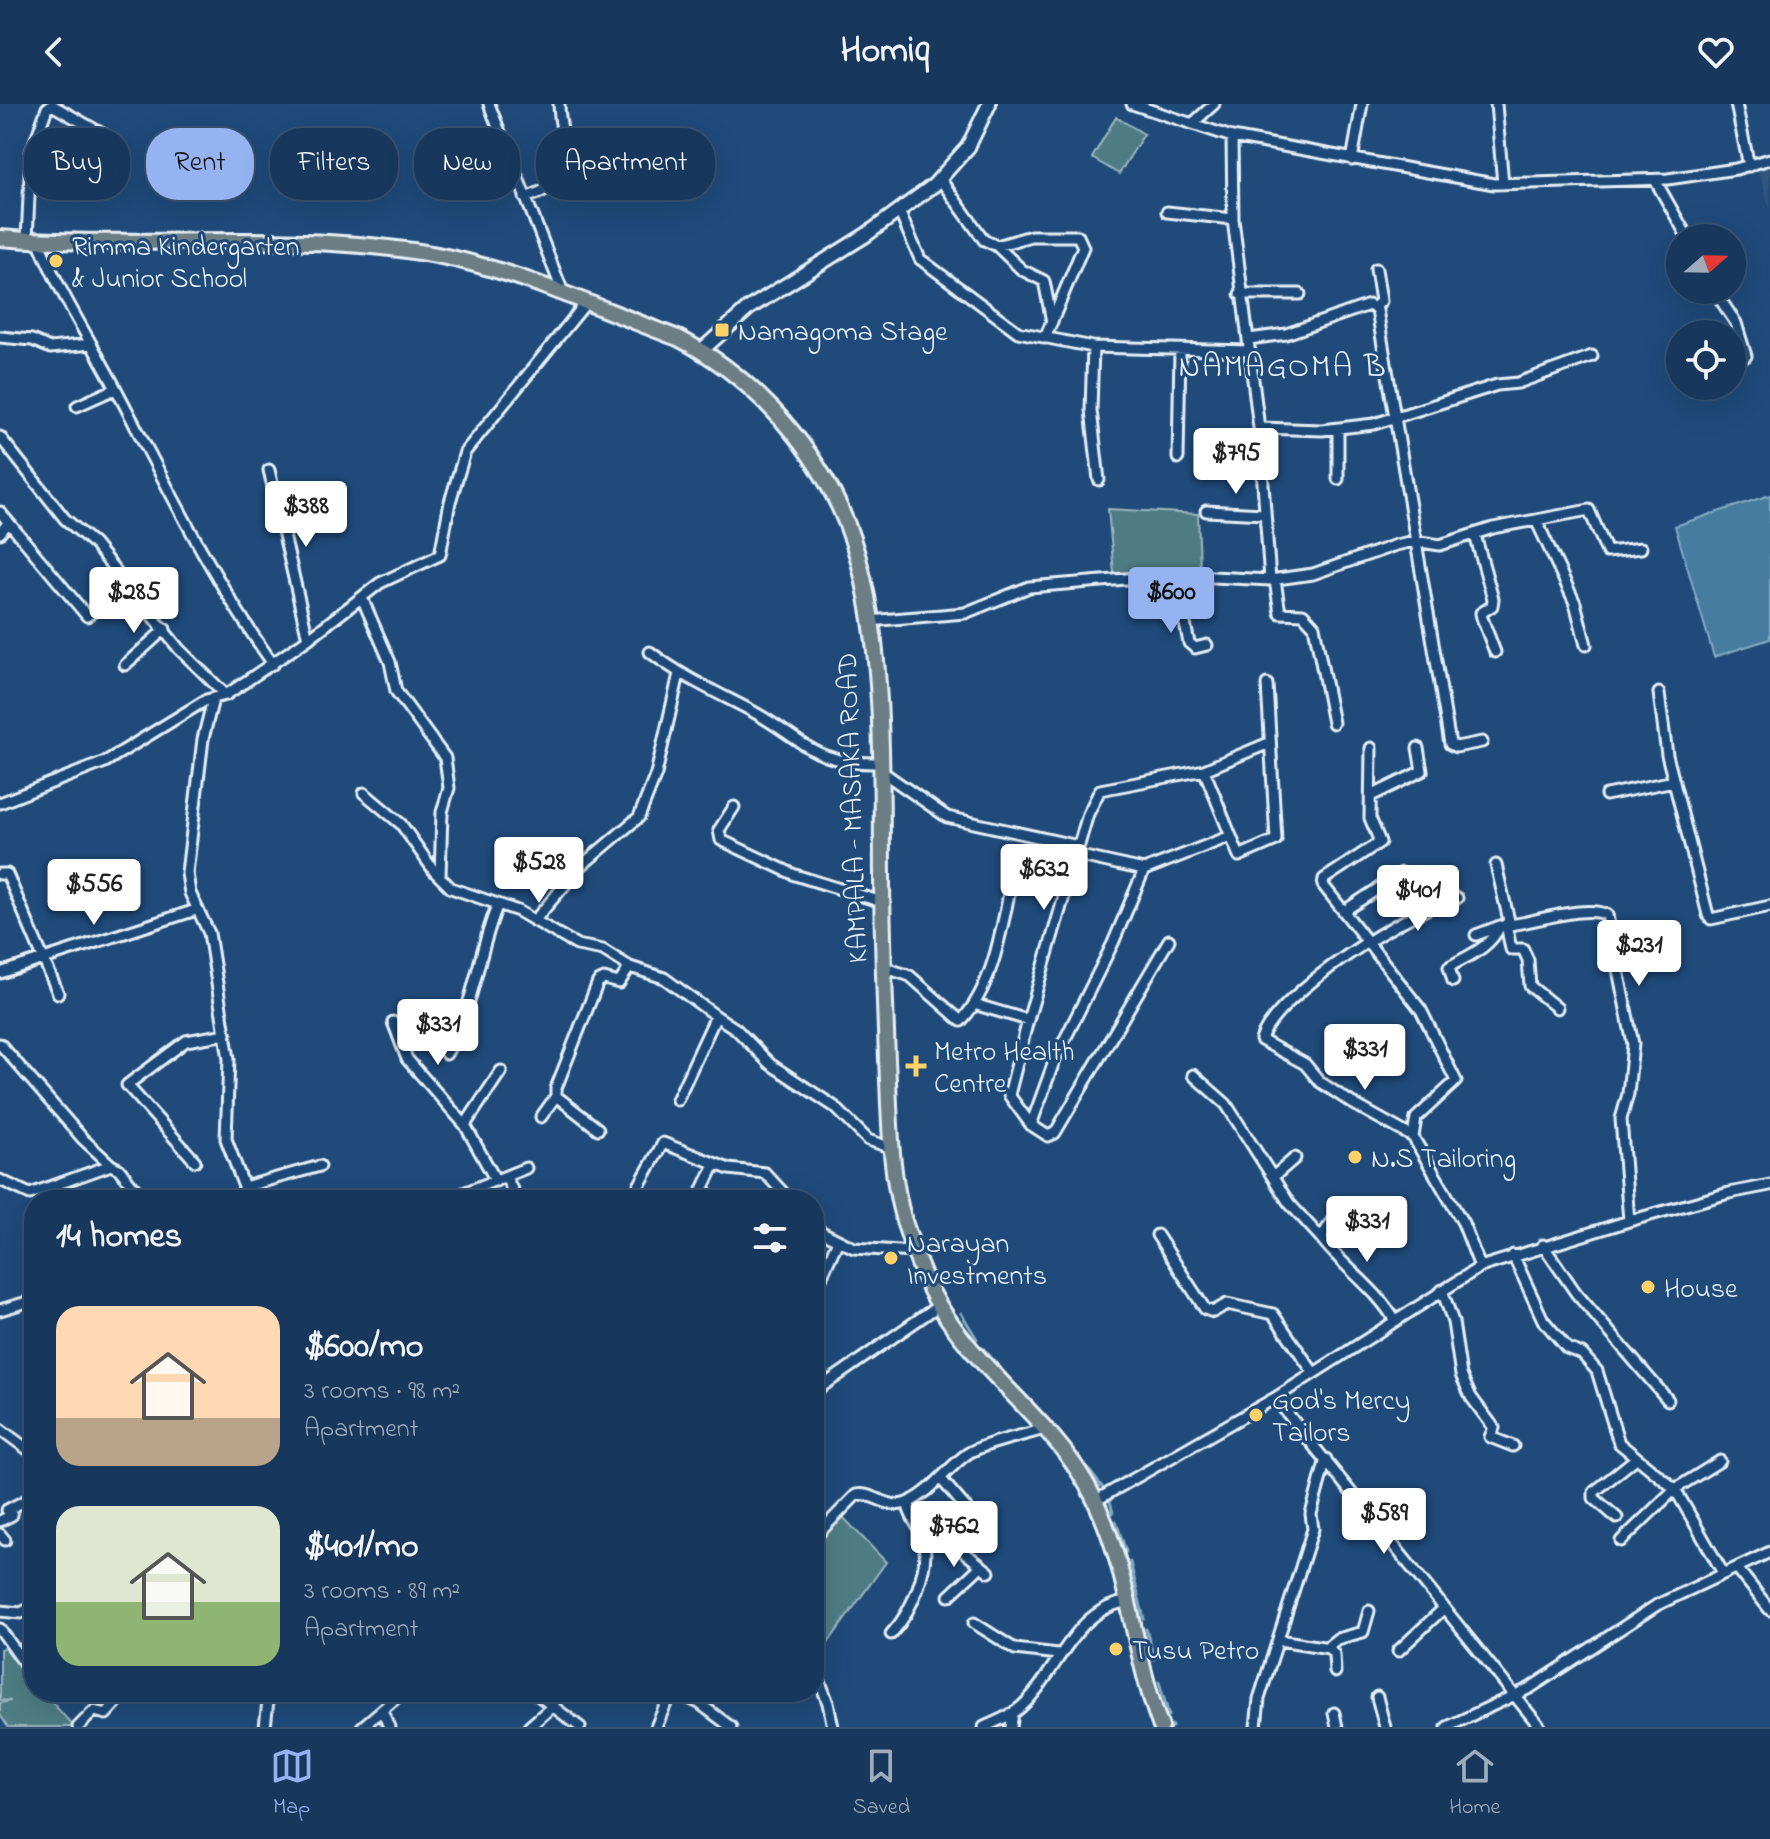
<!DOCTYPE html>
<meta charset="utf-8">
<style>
:root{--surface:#17385c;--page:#244365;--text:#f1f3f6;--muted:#9eacbb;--line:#365272;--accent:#95b2f1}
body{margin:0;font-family:"Indie Flower",sans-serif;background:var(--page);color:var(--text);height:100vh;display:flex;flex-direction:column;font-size:30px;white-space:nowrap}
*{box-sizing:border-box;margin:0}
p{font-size:26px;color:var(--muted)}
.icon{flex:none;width:44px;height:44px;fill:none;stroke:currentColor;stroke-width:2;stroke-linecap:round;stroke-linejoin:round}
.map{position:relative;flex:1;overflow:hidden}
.panel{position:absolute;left:24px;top:1086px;width:800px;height:512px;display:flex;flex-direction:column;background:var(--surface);border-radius:32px;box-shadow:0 8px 32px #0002,0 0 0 2px var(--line)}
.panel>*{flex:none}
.hud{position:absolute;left:24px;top:24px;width:800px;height:72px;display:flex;gap:16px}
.needle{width:52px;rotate:70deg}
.fabs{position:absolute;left:1666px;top:120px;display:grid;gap:16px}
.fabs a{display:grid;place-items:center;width:80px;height:80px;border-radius:50%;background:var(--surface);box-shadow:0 8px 32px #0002,0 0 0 2px var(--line);font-size:40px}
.price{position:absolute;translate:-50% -68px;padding:0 18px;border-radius:8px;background:#fff;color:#222;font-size:26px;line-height:52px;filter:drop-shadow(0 2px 4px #0008)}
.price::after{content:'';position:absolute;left:50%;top:48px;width:24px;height:18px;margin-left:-12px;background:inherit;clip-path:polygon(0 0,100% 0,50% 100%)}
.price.selected{background:var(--accent);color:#111}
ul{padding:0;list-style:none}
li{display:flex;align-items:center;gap:24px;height:200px;padding:0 32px}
li span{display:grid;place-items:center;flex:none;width:224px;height:160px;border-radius:24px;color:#555}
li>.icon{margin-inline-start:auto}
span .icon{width:96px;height:96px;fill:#fffc;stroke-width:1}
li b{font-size:34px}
h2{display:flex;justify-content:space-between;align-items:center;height:96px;padding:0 32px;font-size:34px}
.tag{padding:0 28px;border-radius:32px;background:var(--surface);box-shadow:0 8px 32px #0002,0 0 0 2px var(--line);font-size:28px;line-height:72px}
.tag.selected{background:var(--accent);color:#111}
header{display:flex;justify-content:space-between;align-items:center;height:104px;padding:0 32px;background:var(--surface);font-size:36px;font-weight:700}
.menu{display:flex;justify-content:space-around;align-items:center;height:112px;border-top:2px solid var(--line);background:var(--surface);font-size:22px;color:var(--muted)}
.menu a{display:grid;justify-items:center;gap:4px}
.menu .selected{color:var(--accent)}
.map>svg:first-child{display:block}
.built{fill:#32547b}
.green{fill:#4f7c84;stroke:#9cb6be;stroke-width:2}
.water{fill:#447c9f;stroke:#86abc3;stroke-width:2}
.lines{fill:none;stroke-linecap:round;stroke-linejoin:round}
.stream{stroke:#86abc3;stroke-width:3}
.minor-casing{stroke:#e8f1f8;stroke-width:15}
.secondary-casing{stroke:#e8f1f8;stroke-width:18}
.primary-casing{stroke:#e8f1f8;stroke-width:20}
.minor{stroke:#1f4a7a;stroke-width:9}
.secondary{stroke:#1f4a7a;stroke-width:12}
.primary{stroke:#6c7e84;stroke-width:14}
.poi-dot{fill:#ffd166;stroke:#1f4a7a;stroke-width:3}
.labels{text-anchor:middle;stroke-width:6;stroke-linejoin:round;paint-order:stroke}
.poi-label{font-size:28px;fill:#e8f1f8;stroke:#1f4a7a;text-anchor:start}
.street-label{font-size:28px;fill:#e8f1f8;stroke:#1f4a7a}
.quarter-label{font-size:32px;letter-spacing:2px;fill:#e8f1f8;stroke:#1f4a7a}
</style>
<header><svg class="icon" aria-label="back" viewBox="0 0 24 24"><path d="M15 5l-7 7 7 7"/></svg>Homiq<svg class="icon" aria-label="heart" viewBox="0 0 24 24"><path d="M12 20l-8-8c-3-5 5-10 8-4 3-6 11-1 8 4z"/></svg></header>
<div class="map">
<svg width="1770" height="1623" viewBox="0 0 1770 1623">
<rect width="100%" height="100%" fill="#1f4a7a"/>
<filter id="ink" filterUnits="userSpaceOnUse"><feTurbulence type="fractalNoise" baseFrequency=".0125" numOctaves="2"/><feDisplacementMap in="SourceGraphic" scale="16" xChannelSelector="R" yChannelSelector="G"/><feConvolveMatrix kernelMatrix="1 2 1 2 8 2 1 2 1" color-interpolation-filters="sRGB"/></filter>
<g filter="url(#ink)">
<path class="built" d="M1770,59V106L1758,65Z"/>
<path class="green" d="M1116,13L1144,30L1119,70L1092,54Z
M1108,405L1198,410L1200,465L1114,469Z
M841,1411L886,1458L818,1553L814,1548V1446Z
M34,1535V1588H44L41,1591L45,1590L74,1623H8L0,1611V1599L11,1597L0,1596V1545Z"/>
<path class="water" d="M1770,391V535L1714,553L1675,422Z"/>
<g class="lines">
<path class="stream" d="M961,1209L977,1235
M983,1244L1016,1282
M1026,1293L1036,1304
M1051,1321L1080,1354
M1085,1361L1102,1383
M1110,1397L1113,1409
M1116,1417L1126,1448
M1130,1458L1144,1515
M1146,1525L1154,1555
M1159,1578L1169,1612
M1172,1621V1623"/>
<defs>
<path id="minor" d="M489,0L564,191
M1132,0L1232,33L1494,80L1668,75L1736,65L1770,55
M1496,0L1503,80
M1736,0L1749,62
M1192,20L1214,0
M1232,33L1233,115L1259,324L1270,476
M1352,56L1362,0
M940,75L984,136L997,142L1031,132H1078L1083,143L1045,234
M1655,76L1688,134
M525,94C589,73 560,48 559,0
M899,107L920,155L1018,228L1093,243L1250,247
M1167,108L1233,115
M27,136L31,49L47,4L52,1L106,32L112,58
M38,136C59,188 89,234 115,283C165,378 211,473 273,560
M997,142L1022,166L1044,177L1052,218
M1714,186L1736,219L1746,252
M1240,190H1300
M1375,203L1381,197L1376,165
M0,233L32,236L50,244L91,240
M1249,235L1286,230L1369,201L1377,206L1450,640L1456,643L1482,638
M1093,243L1091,306L1099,376
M77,302L115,285
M1259,324L1322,326L1374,320L1497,281L1518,279L1592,252
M1338,325V375
M0,333L65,415L94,440L179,545L226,591
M1178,354L1180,246
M269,366L308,535
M1206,407L1264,410
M0,408L87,512L128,481
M1536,416L1589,406L1607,448L1641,444
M0,429L8,419
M1475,431L1493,495L1492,502L1481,509L1482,514L1495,548
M1175,471L1189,539L1195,544L1207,541
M1275,476L1280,509L1303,510L1314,522L1333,619
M362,494L390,558L396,587L445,654L449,684L442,708L440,773
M869,517L965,509L1029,483L1175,471L1270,476L1313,470L1396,441L1414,437L1440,441L1493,424L1536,416L1575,499L1586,541
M650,548C682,573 716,588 752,607C805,636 812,661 881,659
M125,561L165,525
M1659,589L1667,651L1708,811L1711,815L1770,802
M213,595L203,635L187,769L190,789L209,829L229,955L226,1035L244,1083V1096
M1371,644L1370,714L1380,738L1324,775L1323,781L1421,906L1456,977L1416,1014L1413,1033
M1204,666L1239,752L1276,736L1267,580
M881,667L947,713L1078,742
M364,689L401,720L434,767L451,784L518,807L577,841L603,846L630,863L664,874L716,912
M1606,691L1674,677
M1371,692L1422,667L1418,644
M0,699L105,658L206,596L226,591L308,535L380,479L440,451L450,398L465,348L585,200
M734,703L719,726L721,736L795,771L882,798
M1496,761L1510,821C1535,818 1587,800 1607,811L1633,940L1628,990L1621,1015L1629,1117
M1144,766L1231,732
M0,770H7L58,889
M1457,794C1410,805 1276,889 1261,936L1305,960L1320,978L1352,999L1413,1033L1463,1119L1480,1163
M1344,807L1402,769
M534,817L581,762L639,713L656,670L679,570
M1506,820L1511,845H1523L1528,856L1530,882L1557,904
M1476,831L1500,822
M883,863L910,872L961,917C994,882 1002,822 1012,775
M0,869L196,806
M1453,877L1449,863C1469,851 1489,845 1500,822
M977,901L1028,916L1088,710L1100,686L1204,666L1269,639
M1028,916L1009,991L1031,1021L1048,1032L1055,1029L1169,836
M393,918L407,955L465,1021
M0,940L83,1035L111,1061
M446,950C475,903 477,850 498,800
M1193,971L1226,1000L1289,1099L1321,1134
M677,996L716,912L736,925L770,960L835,1003L868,1036L892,1044
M541,1013L556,992
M1031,1021L1055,955L1113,839L1144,766L1076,751
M598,1025L556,992V984L598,878L604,875L619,879L630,863
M195,1057L127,981L186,937L226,930
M506,1073L517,1096
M1273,1073L1295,1054
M0,1076L30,1090L111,1061L119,1065L144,1096
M496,1077L465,1021L501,967
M244,1083L320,1062
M636,1087L663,1039L729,1065L765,1069L790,1096
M446,1096L526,1064
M698,1096L715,1060
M1355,1103L1331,1119L1321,1134C1344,1164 1376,1184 1395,1217
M814,1124L854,1144L914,1148
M1157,1131L1205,1205L1213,1208L1227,1200L1273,1210L1313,1268
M1543,1141L1576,1189L1668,1296
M1513,1151L1543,1216L1567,1244L1582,1250L1597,1267L1619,1339L1675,1385L1723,1469
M820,1176L837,1139
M1442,1186L1453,1218L1461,1271L1471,1293L1494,1324L1490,1333L1513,1342
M0,1206L34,1196
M814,1288L938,1202
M1275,1294L1540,1623
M0,1325L34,1350
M941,1375L966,1404L948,1431L949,1436L989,1468
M1095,1397L1275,1294L1480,1163L1629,1117L1729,1089L1770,1081
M1617,1414L1594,1394V1388L1635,1355
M0,1417L12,1411L7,1406L34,1392
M0,1430L5,1436
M814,1434L856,1391C874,1387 888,1408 909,1398C932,1388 947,1364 967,1350C983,1339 1023,1332 1044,1325
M1621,1437L1675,1385L1720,1357
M1737,1464L1770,1506
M949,1492L981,1462
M0,1507L21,1509L34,1502
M974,1519L1015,1545L1058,1550
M0,1525L34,1573
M891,1530C911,1509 931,1463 923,1434C920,1424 912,1415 909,1405L910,1398
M1279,1536L1329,1544L1334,1550L1335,1568
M1327,1543L1337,1535L1363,1528L1369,1507
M1398,1547L1443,1505
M814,1562L828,1599L833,1623
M534,1588L580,1623
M675,1588L699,1599L731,1623
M1377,1593L1385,1623
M382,1606L389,1623
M1334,1609L1337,1623
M78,1623L94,1607L106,1610L126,1588
M265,1623L269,1588
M362,1623L403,1588
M529,1623L554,1601
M656,1623L671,1588
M984,1623C997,1617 1012,1612 1022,1602C1059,1568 1073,1504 1130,1497
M1011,1623L1013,1609
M1256,1623L1259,1595L1313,1425L1311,1410L1326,1355
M1447,1623L1530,1584L1657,1501L1770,1448"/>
<path id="secondary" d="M702,246L749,204L866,131L934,81L968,43L989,0"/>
<path id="primary" d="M0,134C137,145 277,127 413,147C505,160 592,202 678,234C747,269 807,333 840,404C887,505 881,661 882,771C882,832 885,894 887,956C890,1009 889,1066 904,1117C915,1151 927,1186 948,1215C988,1274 1051,1318 1087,1381C1130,1458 1130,1542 1161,1623"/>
</defs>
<use href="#minor" class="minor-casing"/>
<use href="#secondary" class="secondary-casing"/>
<use href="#primary" class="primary-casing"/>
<use href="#minor" class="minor"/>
<use href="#secondary" class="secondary"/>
<use href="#primary" class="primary"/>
</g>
</g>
<g class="poi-dot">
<circle cx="56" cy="157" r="8"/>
<rect x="714" y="218" width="16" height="16" rx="4"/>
<path d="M912 950h8v8h8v8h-8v8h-8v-8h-8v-8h8z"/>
<circle cx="1355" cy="1053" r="8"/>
<circle cx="891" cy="1154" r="8"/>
<circle cx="1648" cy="1183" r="8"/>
<circle cx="1256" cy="1311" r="8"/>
<circle cx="1116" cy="1545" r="8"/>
</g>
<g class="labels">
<g class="poi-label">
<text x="72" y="151">Rimma Kindergarten<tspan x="72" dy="32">&amp; Junior School</tspan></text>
<text x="738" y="236">Namagoma Stage</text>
<text x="934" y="956">Metro Health<tspan x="934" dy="32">Centre</tspan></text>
<text x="1371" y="1063">N.S Tailoring</text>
<text x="907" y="1148">Narayan<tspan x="907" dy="32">Investments</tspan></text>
<text x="1664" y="1193">House</text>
<text x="1272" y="1305">God's Mercy<tspan x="1272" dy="32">Tailors</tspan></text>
<text x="1132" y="1555">Tusu Petro</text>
</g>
<g class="street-label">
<text transform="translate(851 704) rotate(-92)" y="10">KAMPALA - MASAKA ROAD</text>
</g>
<g class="quarter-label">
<text x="1283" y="272">NAMAGOMA B</text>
</g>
</g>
</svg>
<div class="fabs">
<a><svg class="needle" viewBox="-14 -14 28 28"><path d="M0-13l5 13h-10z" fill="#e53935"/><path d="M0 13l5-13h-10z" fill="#9eacbb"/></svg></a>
<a><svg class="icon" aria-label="locate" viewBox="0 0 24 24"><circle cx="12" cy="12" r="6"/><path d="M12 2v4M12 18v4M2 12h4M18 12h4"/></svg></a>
</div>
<b class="price" style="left:1236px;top:392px">$795</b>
<b class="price" style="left:306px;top:445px">$388</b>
<b class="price" style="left:134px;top:531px">$285</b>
<b class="price selected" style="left:1171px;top:531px">$600</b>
<b class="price" style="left:539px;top:801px">$528</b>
<b class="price" style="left:1044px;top:808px">$632</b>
<b class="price" style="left:94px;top:823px">$556</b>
<b class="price" style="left:1418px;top:829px">$401</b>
<b class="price" style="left:1639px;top:884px">$231</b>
<b class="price" style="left:438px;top:963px">$331</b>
<b class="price" style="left:1365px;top:988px">$331</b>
<b class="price" style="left:1367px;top:1160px">$331</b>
<b class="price" style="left:1384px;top:1452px">$589</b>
<b class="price" style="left:954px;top:1465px">$762</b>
<div class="hud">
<a class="tag">Buy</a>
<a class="tag selected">Rent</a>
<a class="tag">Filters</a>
<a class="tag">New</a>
<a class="tag">Apartment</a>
</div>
<section class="panel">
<h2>14 homes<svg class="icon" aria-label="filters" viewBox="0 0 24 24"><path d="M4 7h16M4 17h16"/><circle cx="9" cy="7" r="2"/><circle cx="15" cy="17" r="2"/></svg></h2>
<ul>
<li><span style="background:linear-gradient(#ffd9b3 70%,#b9a48a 0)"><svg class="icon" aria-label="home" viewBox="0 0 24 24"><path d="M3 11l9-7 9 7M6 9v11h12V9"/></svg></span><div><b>$600/mo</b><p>3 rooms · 98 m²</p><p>Apartment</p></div></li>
<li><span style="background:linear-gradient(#dfe7d0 60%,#8fb573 0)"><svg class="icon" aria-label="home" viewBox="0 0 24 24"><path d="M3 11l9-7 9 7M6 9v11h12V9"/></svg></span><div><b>$401/mo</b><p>3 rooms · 89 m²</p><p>Apartment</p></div></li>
</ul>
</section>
</div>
<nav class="menu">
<a class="selected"><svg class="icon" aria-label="map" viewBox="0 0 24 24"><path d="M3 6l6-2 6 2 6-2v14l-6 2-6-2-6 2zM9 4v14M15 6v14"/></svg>Map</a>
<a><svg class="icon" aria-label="saved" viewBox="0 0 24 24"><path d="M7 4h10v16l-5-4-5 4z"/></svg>Saved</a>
<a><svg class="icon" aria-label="home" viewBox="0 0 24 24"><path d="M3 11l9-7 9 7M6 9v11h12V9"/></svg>Home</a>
</nav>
